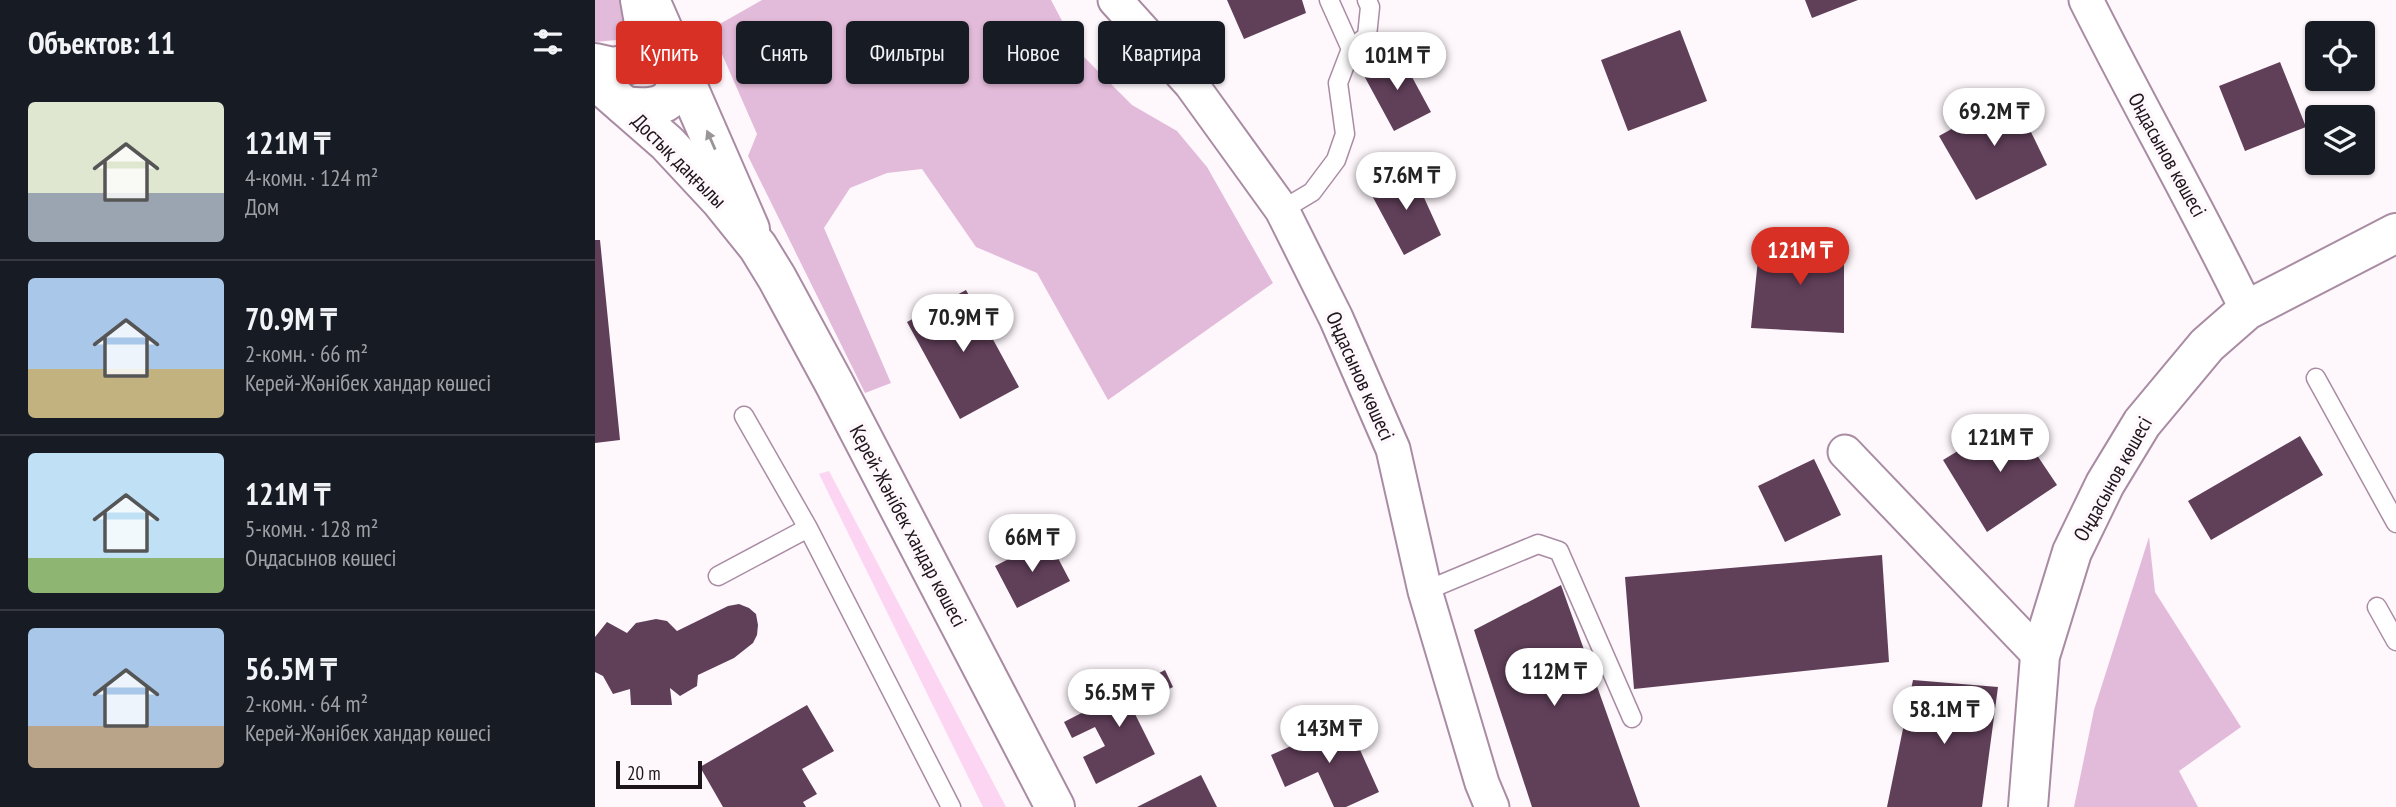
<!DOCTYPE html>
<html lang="ru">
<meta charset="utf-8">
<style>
:root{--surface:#171b24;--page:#242831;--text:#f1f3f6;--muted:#9ea1a6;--line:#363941;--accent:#d93025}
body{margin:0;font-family:"PT Sans Narrow",sans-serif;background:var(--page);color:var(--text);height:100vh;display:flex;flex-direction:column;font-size:26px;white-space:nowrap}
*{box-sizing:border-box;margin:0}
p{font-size:23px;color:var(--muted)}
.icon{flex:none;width:38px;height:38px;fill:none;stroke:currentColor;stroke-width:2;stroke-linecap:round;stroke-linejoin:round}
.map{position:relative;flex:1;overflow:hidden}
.sheet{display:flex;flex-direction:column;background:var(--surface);width:595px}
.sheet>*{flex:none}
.banner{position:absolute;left:21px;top:21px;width:665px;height:63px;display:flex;gap:14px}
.controls{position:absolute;left:1710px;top:21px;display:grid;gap:14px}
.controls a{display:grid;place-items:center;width:70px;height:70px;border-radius:7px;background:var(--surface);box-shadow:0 2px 5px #0004;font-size:35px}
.scale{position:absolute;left:21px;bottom:18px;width:86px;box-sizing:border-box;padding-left:7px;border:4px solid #1e141c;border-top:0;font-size:19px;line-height:24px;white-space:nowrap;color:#1e141c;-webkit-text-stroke:5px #fef7fc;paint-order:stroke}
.price{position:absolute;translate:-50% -60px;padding:0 16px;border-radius:24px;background:#fff;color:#222;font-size:23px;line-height:46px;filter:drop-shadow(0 2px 4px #0008)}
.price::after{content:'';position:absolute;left:50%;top:42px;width:21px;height:16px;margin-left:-10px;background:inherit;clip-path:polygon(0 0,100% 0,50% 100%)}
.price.on{background:var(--accent);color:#fff}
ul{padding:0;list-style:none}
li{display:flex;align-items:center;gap:21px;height:175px;padding:0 28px}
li+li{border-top:2px solid var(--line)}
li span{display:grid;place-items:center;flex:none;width:196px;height:140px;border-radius:7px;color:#555}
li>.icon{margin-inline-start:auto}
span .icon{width:84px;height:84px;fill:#fffc;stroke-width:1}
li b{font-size:30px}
h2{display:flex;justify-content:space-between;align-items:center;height:84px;padding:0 28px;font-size:30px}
.tag{padding:0 24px;border-radius:7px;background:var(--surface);box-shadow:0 2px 5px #0004;font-size:24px;line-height:63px}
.tag.on{background:var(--accent);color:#fff}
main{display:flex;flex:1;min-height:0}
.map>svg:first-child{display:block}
.green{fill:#fcd5f3}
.forest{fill:#e3bbda}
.building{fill:#603f59}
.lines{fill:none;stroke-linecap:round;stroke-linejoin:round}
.service-casing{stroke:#a98ca3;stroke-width:21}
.minor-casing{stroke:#a98ca3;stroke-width:37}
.tertiary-casing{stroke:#a98ca3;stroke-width:42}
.secondary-casing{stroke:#a98ca3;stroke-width:42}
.service{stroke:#fff;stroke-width:18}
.minor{stroke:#fff;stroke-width:33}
.tertiary{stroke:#fff;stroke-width:38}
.secondary{stroke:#fff;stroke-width:38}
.oneway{fill:#9a9599}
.labels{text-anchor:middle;stroke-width:7;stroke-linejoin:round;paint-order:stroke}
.street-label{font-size:21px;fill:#1e141c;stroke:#fef7fc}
</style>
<main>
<section class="sheet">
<h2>Объектов: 11<svg class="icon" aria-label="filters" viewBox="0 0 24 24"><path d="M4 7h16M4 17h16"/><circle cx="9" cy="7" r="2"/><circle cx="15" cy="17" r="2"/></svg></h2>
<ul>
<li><span style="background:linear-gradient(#dfe7d0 65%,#9aa5b1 0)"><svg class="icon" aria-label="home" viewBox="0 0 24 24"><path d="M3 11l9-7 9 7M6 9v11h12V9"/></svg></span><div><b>121M ₸</b><p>4-комн. · 124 m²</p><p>Дом</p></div></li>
<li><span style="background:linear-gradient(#a9c7e8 65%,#c2b280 0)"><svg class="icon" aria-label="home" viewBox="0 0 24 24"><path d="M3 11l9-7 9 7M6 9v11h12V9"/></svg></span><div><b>70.9M ₸</b><p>2-комн. · 66 m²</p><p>Керей-Жәнібек хандар көшесі</p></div></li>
<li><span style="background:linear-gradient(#bfe0f5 75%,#8fb573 0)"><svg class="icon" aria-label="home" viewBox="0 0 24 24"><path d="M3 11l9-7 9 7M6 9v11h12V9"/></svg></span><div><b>121M ₸</b><p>5-комн. · 128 m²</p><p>Оңдасынов көшесі</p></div></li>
<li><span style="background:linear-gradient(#a9c7e8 70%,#b9a48a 0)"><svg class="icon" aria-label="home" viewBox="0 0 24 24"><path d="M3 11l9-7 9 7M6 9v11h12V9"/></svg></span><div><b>56.5M ₸</b><p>2-комн. · 64 m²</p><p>Керей-Жәнібек хандар көшесі</p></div></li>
</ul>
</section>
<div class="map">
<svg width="1801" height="807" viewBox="0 0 1801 807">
<rect width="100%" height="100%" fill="#fef7fc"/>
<path class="green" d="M234,471L411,807H388L224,474Z"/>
<path class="forest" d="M0,0H28L31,17L22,40L0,42Z
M167,0H456L483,51L537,105L582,131L612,167L678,283L513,400L442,273L381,247L327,169L292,173L255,188L229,228L296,383L270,393L153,156L162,134L116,29Z
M1554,537L1560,592L1646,727L1584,771L1603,807H1479L1499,710Z"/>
<path class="building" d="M632,0H707L711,13L649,39Z
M1210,0H1263L1217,18Z
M1085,30L1112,101L1033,131L1006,60Z
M782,39L790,46L781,56L773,49Z
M804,53L836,112L799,131L767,72Z
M1685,62L1711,127L1650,151L1624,86Z
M1418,95L1452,165L1381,200L1344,136Z
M816,169L846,235L809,255L774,190Z
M0,240H5L25,440L0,443Z
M1165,240L1249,244V333L1156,328Z
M371,290L424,387L365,419L312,322Z
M1417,418L1462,485L1392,532L1348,460Z
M1705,436L1728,475L1616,540L1593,501Z
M1219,459L1246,515L1190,542L1163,486Z
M453,539L475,581L422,608L400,566Z
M1287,555L1294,662L1039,689L1030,577Z
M966,585L1045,807H937L879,630Z
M144,604L154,608L161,614L163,625L162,635L158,643L139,658L103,675L102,686L85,696L75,688L77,705H36L35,689L18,694L8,676L0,672V637L12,622L32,633L41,623L61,619L72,621L82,631L133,606Z
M570,670L578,687L537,708L560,754L501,784L488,757L510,746L500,727L477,738L469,722Z
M1318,680L1403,687L1387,807H1292Z
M212,705L239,751L207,769L222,794L208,802L211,807H128L105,767Z
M752,721L784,792L751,807H739L723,772L690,787L676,755Z
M606,775L622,807H542Z"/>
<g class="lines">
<defs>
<path id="service" d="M734,0L756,49
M687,210L717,192L741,160L750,134L743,83L756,49L772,36L775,7L772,0
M1721,378L1801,523
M149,416L213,528
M123,576L213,528L356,807
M830,591L943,544L964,551L1037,718
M1782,607L1801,641"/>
<path id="minor" d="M520,0L596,84L687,210L741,318L798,449L830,591L887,783L897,807
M1491,0C1543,104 1601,205 1652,310
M1250,452L1445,656"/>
<path id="tertiary" d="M55,0L155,229
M0,63L18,67L39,63L52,40L45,0
M30,106C46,108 72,110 79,91C82,83 81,71 82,63
M1433,807L1445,656L1477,552L1510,484L1547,423L1612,345L1652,310L1801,233"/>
<path id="secondary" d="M0,80L72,143L126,201L163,247L182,278L239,383L460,807"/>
</defs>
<use href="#service" class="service-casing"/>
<use href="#minor" class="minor-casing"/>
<use href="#tertiary" class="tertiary-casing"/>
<use href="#secondary" class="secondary-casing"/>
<use href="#service" class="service"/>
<use href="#minor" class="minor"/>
<use href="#tertiary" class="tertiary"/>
<use href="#secondary" class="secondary"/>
</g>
<defs><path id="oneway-solid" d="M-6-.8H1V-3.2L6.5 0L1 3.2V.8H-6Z" transform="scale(1.75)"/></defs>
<use class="oneway" href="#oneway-solid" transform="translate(116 140) rotate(-114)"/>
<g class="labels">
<g class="street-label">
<text transform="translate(1572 155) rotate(61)" y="7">Ондасынов көшесі</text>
<text transform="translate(84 161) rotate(45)" y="7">Достық даңғылы</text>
<text transform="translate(765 376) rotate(66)" y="7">Оңдасынов көшесі</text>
<text transform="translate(1518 479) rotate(-61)" y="7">Оңдасынов көшесі</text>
<text transform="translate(313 526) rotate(62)" y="7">Керей-Жәнібек хандар көшесі</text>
</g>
</g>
</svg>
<div class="controls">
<a><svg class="icon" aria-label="locate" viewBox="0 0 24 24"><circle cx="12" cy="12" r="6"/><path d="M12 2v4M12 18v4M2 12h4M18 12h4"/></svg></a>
<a><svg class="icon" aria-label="layers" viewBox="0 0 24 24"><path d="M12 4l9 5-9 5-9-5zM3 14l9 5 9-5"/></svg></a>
</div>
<div class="scale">20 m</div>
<b class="price" style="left:802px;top:92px">101M ₸</b>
<b class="price" style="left:1399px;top:148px">69.2M ₸</b>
<b class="price" style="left:811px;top:212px">57.6M ₸</b>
<b class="price on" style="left:1205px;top:287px">121M ₸</b>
<b class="price" style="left:368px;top:354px">70.9M ₸</b>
<b class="price" style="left:1405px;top:474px">121M ₸</b>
<b class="price" style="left:437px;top:574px">66M ₸</b>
<b class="price" style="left:959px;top:708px">112M ₸</b>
<b class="price" style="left:524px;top:729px">56.5M ₸</b>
<b class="price" style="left:1349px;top:746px">58.1M ₸</b>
<b class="price" style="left:734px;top:765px">143M ₸</b>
<div class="banner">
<a class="tag on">Купить</a>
<a class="tag">Снять</a>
<a class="tag">Фильтры</a>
<a class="tag">Новое</a>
<a class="tag">Квартира</a>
</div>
</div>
</main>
